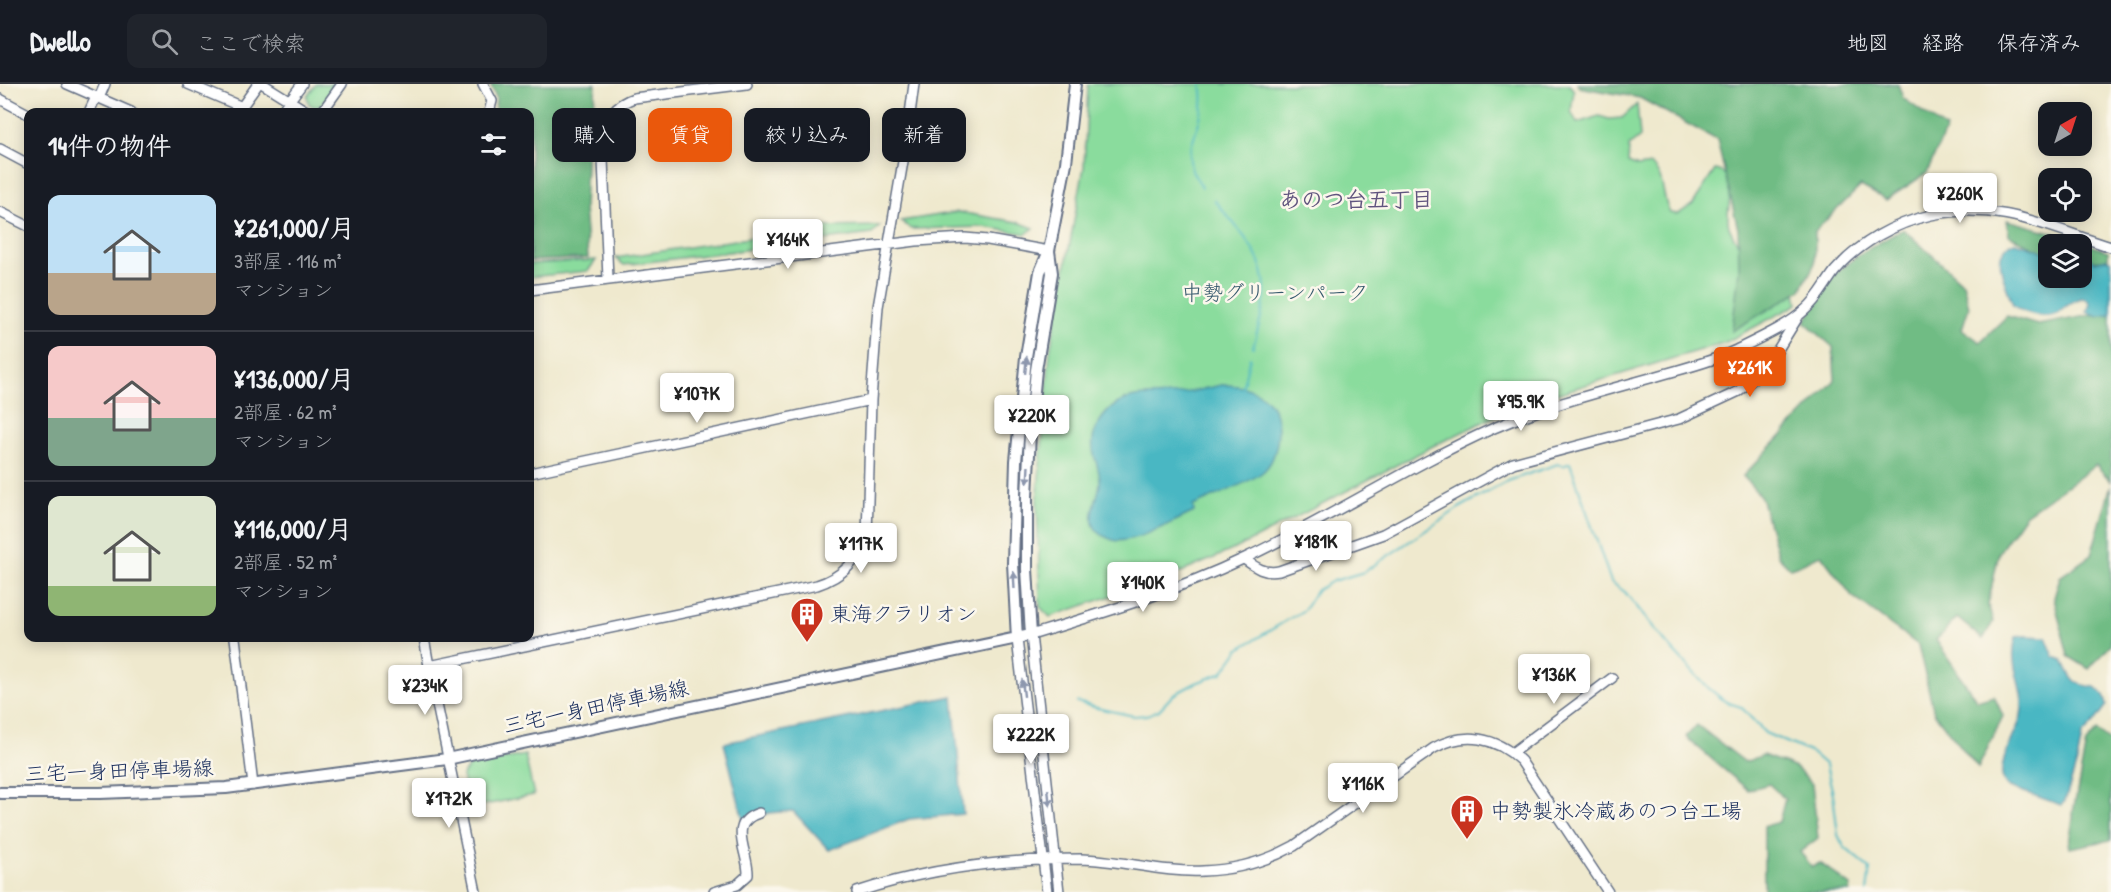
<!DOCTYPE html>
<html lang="ja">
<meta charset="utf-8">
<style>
:root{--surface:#171b24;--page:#20242c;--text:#f1f3f6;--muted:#9ea1a6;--line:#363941;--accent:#ea580c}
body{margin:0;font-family:"Patrick Hand","Klee One",sans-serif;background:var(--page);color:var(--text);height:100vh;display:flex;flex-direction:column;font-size:22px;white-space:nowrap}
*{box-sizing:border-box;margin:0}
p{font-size:20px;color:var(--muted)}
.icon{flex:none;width:33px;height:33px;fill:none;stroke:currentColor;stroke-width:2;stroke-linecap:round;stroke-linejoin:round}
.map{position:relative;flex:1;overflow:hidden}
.drawer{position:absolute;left:24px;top:24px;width:510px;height:534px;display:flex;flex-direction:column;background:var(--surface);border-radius:12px;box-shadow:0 3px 15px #0003}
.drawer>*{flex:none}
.hud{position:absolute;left:552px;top:24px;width:570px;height:54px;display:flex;gap:12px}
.needle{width:39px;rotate:39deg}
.fabs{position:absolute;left:2038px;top:18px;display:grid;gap:12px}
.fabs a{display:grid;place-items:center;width:54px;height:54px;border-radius:12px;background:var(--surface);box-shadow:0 3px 15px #0003;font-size:30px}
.price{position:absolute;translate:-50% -51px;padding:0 14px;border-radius:6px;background:#fff;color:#222;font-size:20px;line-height:39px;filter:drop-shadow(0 2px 3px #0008)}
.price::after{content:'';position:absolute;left:50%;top:36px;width:18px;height:14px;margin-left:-9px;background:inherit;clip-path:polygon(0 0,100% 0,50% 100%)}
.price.on{background:var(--accent);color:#fff}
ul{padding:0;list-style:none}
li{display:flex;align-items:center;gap:18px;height:150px;padding:0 24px}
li+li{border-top:2px solid var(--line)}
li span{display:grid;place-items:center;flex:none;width:168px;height:120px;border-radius:12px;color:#555}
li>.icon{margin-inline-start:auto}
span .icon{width:72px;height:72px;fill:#fffc;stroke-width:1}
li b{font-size:26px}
h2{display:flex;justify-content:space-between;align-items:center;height:72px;padding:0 24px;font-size:26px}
.tag{padding:0 21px;border-radius:12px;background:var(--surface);box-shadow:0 3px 15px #0003;font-size:21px;line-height:54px}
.tag.on{background:var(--accent);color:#fff}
header{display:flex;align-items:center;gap:36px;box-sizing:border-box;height:84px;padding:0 30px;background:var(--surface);border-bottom:2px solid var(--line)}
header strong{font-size:28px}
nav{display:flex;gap:33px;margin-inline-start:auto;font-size:21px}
.search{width:420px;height:54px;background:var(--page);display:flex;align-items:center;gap:15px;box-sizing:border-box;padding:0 21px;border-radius:12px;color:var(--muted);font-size:22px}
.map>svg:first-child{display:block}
.green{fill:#8adc9d;stroke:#52867e;stroke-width:1.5}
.forest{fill:#6fbc84;stroke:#457671;stroke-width:1.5}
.water{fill:#49b7c3;stroke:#327390;stroke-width:1.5}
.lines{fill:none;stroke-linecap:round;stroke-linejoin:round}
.stream{stroke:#49b7c3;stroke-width:2}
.minor-casing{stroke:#657085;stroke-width:12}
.major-casing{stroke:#657085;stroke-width:14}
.minor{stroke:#fff;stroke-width:9}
.major{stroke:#fff;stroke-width:10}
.oneway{fill:#8d97ae}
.labels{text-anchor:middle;stroke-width:5;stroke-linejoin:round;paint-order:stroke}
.park-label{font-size:21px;fill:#375a6e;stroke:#fbf7ec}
.poi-label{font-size:21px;fill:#1b2f5e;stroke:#fbf7ec;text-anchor:start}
.street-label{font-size:21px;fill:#1b2f5e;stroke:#fbf7ec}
.neighbourhood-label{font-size:22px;font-weight:bold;fill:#61557f;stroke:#fbf7ec}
</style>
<header>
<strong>Dwello</strong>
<div class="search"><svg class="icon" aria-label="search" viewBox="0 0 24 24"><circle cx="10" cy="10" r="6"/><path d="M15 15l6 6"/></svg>ここで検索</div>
<nav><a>地図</a><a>経路</a><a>保存済み</a></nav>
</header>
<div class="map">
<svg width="2111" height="808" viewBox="0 0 2111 808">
<rect width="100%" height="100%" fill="#fbf7ec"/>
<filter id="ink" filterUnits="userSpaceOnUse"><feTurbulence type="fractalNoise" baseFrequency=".0167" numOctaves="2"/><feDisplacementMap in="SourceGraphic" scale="12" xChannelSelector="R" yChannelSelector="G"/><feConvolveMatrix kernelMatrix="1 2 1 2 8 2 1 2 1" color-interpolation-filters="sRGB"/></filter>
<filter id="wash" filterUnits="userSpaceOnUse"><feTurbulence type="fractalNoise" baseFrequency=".008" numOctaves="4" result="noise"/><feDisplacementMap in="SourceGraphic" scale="24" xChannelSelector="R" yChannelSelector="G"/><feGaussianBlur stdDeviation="1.35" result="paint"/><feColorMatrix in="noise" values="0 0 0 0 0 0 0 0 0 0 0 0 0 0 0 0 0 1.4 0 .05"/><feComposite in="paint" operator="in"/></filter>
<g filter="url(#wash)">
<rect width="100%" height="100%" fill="#efe9ce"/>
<path class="green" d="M316,0H336L321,22L314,23L309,20L307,12Z
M1088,0H1569L1574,7L1571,27L1577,39L1599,32L1609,35L1622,34L1637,20L1640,53L1629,62L1628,79L1638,83L1651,81C1666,93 1661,113 1670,129L1678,130L1693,120L1715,86C1743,91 1723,125 1729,143C1739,170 1773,192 1796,208L1798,220L1726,258L1517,322L1435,361L1237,464L1184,487L1050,533L1040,523L1037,417L1050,267L1084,83Z
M958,128L1018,138L1034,144L1026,150L984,143L911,145L901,137Z
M880,142L872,150L624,181L615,174L822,143Z
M596,176L588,187L530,193V180Z
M525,671L534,711L469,724L462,692L469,682Z"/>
<path class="forest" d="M490,0H596L594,21L588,38L584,124L588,174L530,177V28H495L496,13Z
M1577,0H1898L1903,14L1946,45L1927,89L1886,116L1861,102L1815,147V179L1801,206L1732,247L1739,186L1738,145L1717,56L1640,14L1579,3Z
M2007,136L2051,148L2108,167V176L2082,177V160H2049V171L2009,151Z
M1903,145L1963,199L1969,223L1962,245L1980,258L2007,232L2038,241L2108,228L2111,230V397L2096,381L2025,431L1999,468L1988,521L1993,538L1983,555L1957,534L1936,556L1977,617L1994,612L2003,632L1978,684L1934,629L1918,561L1852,512L1821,471C1810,475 1799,482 1790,484L1778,472L1761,413L1743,392L1835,296L1833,263L1805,238L1832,192L1863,168Z
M2111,401V560L2089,585L2068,572L2054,514L2060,493L2091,471Z
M1697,641L1745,678L1763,671L1796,684L1812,700L1818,754L1800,768L1812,783L1820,779L1851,802L1850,808H1764V742L1779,738L1785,715L1769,700L1748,706L1686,653Z
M2097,647L2111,658V756L2070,764C2067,755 2074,741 2073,729L2086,659Z"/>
<path class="water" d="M2015,158L2041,166L2049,171V194H2082V175L2089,174L2095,178L2106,175L2111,176V231L2099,232L2087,228L2090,220L2087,215L2081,214C2077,216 2071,218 2068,221C2063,224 2061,228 2056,230C2044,235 2022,229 2013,221C2007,201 1987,168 2015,158Z
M1221,301C1238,301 1260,304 1271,321C1283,339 1279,377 1260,390C1244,401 1212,413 1193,422L1194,428C1176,436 1131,461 1113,456C1077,444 1099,419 1100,398C1100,386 1095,377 1093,366C1090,348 1103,329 1117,320C1134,309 1152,313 1171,311C1187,309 1204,305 1221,301Z
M2024,552L2046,553L2054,573L2063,576C2072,596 2072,601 2095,603L2104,611L2107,621L2093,640L2082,651L2077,678L2065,717L2061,721L2007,702C1991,685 2017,652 2021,632C2025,610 2016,597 2014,577C2013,569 2014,561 2016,553Z
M953,612L963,730L909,735L829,766L793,727L768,729L744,739L724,659Z"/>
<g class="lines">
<path class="stream" d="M1201,0C1203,11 1203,23 1200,34C1196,52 1185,67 1192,86C1194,92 1199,97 1202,103
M1214,116C1239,146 1271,176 1264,217C1262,233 1257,248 1253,263
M1242,305L1250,273
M1077,618L1097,624L1134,632L1147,631L1159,626L1173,611L1196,599L1222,589L1239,565L1304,526L1317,506L1333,497L1364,488L1459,424L1508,397L1558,380L1563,382L1570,379L1611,498L1625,508L1666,559L1706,602L1726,618L1741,623L1765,649L1812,669L1826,681L1833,710L1838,751L1844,763L1870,785L1867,808"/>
</g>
</g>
<g filter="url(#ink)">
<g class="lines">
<defs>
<path id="minor" d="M67,0L131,28
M188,0L242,23
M263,0L308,28
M483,0L492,17L489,28
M99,14L105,0
M0,15L28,30
M89,28L96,13
M238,28L258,0
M281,28L302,0
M322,28L342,0
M0,65L28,80
M0,128L28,142
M608,195L602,51C606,33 616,20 634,14L747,0
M530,206L916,157L965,154L988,156L1049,167
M530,389L871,316
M1244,475C1255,483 1264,490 1279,487L1383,450L1513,379L1679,335L1737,308L1761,289L1769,280L1798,233
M235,554L253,701
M424,554L429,582L817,501C842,493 859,476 867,451L871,316L878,223L906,60L914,0
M1017,555L1047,808
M429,582L476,808
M1512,669L1612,594
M714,808L737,801L748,791C749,768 726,739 759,729
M857,808C929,784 1005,775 1081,775C1122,776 1163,789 1203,787C1235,786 1267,777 1294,762L1434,664C1465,647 1496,653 1521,677L1608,808
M1059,808L1031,551C1103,529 1176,507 1245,474C1330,434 1409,382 1494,344C1545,322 1600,308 1654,293C1680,285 1709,279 1734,267C1754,257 1790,241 1806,225C1818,215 1825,200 1835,187C1859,159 1895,139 1931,131C2000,117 2048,143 2111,163"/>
<path id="major" d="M1017,555L1013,479L1016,377L1026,273L1040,188L1049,167L1066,79L1075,0
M0,709H100L226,704L447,675L1031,551L1027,485V413L1030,349L1036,286L1052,189L1049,167"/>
</defs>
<use href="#minor" class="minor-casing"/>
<use href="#major" class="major-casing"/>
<use href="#minor" class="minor"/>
<use href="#major" class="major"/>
</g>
<defs><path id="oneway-solid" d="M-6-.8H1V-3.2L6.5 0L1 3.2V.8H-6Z" transform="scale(1.5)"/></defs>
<g class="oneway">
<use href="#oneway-solid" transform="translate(1026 281) rotate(-84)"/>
<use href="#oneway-solid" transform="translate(1028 391) rotate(93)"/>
<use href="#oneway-solid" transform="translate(1014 496) rotate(-93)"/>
<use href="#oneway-solid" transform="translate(1023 604) rotate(-97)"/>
<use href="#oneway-solid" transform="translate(1049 714) rotate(84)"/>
</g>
</g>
<defs>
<symbol id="building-pin" viewBox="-11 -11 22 30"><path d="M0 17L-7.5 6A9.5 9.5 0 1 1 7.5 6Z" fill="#c8321e" stroke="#fbf7ec"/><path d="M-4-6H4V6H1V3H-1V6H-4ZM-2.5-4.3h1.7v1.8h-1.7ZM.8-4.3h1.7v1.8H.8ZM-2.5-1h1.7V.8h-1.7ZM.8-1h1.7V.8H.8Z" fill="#fff"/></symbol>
</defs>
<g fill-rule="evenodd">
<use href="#building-pin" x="788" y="511" width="38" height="52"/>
<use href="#building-pin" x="1448" y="708" width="38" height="52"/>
</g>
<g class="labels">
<g class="park-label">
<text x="1275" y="216">中勢グリーンパーク</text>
</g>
<g class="poi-label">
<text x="830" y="537">東海クラリオン</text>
<text x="1490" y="734">中勢製氷冷蔵あのつ台工場</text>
</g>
<g class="street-label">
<text transform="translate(596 623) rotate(-12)" y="7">三宅一身田停車場線</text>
<text transform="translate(119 687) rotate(-2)" y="7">三宅一身田停車場線</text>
</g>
<g class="neighbourhood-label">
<text x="1356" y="123">あのつ台五丁目</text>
</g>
</g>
</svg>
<div class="fabs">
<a><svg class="needle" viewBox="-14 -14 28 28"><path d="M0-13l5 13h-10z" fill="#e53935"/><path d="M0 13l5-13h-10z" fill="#9ea1a6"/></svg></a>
<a><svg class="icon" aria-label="locate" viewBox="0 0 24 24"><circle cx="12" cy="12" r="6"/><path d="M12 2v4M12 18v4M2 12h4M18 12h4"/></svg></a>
<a><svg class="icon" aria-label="layers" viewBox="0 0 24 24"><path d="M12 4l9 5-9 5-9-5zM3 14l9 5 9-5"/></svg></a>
</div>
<b class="price" style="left:1960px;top:140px">¥260K</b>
<b class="price" style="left:788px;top:186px">¥164K</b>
<b class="price on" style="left:1750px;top:314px">¥261K</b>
<b class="price" style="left:697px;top:340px">¥107K</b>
<b class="price" style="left:1521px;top:348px">¥95.9K</b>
<b class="price" style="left:1032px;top:362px">¥220K</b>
<b class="price" style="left:1316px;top:488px">¥181K</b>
<b class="price" style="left:861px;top:490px">¥117K</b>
<b class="price" style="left:1143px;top:529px">¥140K</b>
<b class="price" style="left:1554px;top:621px">¥136K</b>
<b class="price" style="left:425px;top:632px">¥234K</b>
<b class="price" style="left:1031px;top:681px">¥222K</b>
<b class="price" style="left:1363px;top:730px">¥116K</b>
<b class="price" style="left:449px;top:745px">¥172K</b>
<div class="hud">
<a class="tag">購入</a>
<a class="tag on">賃貸</a>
<a class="tag">絞り込み</a>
<a class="tag">新着</a>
</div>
<section class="drawer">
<h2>14件の物件<svg class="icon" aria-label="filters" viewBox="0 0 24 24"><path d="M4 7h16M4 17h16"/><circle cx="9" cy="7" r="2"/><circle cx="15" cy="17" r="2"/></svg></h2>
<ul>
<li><span style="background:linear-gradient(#bfe0f5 65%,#b9a48a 0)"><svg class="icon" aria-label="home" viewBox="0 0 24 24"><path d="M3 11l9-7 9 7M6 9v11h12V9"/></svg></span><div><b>¥261,000/月</b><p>3部屋 · 116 m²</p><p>マンション</p></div></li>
<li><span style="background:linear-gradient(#f6c9c9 60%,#7fa58c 0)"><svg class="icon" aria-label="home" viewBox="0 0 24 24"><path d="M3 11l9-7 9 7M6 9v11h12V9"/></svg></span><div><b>¥136,000/月</b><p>2部屋 · 62 m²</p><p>マンション</p></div></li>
<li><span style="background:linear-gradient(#dfe7d0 75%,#8fb573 0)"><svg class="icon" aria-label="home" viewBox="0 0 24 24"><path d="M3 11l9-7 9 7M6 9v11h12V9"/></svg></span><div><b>¥116,000/月</b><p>2部屋 · 52 m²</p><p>マンション</p></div></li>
</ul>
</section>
</div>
